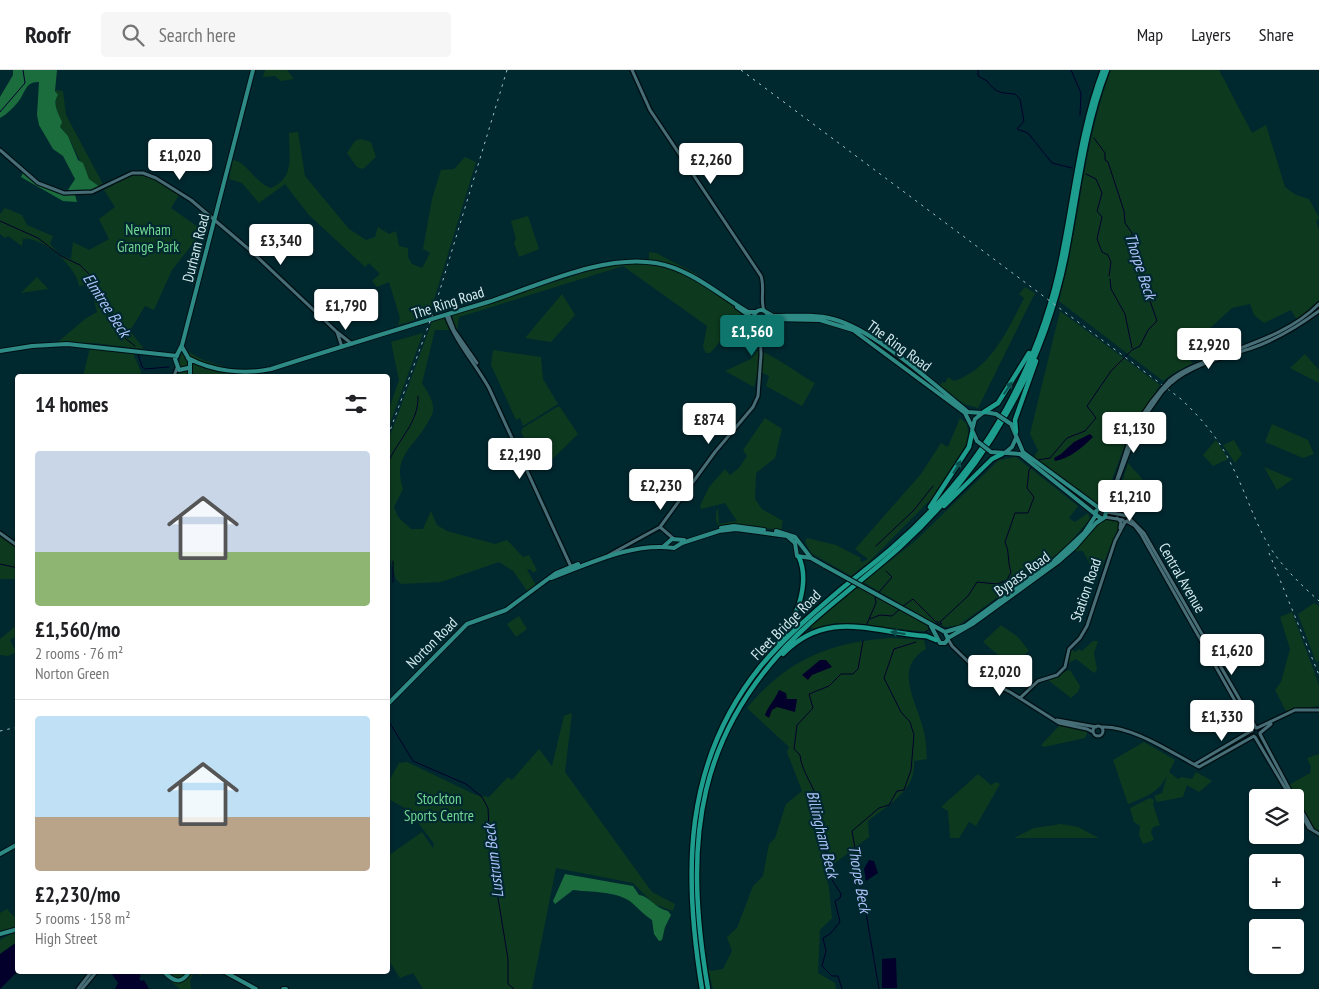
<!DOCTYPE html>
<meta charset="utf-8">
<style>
:root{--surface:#fff;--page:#f6f6f6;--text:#202124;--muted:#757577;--line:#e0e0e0;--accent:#0f766e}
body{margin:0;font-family:"PT Sans Narrow",sans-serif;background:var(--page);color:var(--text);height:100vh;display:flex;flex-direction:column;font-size:19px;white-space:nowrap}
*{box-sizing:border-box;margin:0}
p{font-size:16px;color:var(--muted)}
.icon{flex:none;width:28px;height:28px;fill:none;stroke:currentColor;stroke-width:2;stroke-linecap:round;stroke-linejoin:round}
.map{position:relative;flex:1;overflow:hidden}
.drawer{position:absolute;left:15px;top:304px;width:375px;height:600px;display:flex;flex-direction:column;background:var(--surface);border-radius:5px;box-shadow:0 1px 4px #0004}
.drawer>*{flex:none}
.tools{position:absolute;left:1249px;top:719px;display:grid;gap:10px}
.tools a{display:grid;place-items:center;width:55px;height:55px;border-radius:5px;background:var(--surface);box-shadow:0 1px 4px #0004;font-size:25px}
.price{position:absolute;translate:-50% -42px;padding:0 11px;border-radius:5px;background:#fff;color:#222;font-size:16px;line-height:32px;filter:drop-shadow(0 1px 2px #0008)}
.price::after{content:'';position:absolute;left:50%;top:30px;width:15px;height:11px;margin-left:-8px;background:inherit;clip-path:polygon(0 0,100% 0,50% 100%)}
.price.current{background:var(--accent);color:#fff}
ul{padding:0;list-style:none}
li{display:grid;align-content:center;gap:10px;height:265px;padding:0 20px}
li+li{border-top:1px solid var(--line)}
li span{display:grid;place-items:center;height:155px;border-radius:5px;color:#555}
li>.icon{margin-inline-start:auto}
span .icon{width:90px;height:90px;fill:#fffc;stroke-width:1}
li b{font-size:21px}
h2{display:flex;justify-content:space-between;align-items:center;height:60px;padding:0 20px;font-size:21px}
header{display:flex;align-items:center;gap:30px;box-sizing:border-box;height:70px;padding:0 25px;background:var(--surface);border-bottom:1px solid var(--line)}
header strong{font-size:24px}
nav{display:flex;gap:28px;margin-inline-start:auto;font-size:18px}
.search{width:350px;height:45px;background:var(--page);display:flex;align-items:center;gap:12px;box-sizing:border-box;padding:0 18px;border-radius:5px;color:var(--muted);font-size:19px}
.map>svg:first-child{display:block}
.green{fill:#0d3a1f}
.forest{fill:#1c6d3d}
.water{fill:#03002b}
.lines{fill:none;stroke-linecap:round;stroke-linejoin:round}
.stream{stroke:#03002b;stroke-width:1}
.secondary-casing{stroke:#000f13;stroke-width:5.5}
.primary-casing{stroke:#000f13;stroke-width:6}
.highway-casing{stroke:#000f13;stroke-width:7}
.secondary{stroke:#476e76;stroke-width:3}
.primary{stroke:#2d8a84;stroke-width:4}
.highway{stroke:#1c9d8d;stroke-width:4.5}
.rail{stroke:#a8c1c6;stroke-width:1;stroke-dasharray:2.5 5;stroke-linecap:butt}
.secondary-bridge-casing{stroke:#000f13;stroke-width:5.5;stroke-linecap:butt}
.primary-bridge-casing{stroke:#000f13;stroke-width:6;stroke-linecap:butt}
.secondary-bridge{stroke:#476e76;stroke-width:3}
.primary-bridge{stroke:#2d8a84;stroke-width:4}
.oneway{fill:#0a5150}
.labels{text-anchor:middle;stroke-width:4.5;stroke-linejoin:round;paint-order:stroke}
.park-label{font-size:15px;fill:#72d993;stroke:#00282f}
.street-label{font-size:15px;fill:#d4e9ed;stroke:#00282f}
.water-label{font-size:16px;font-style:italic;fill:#afc1fb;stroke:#00282f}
</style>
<header>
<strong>Roofr</strong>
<div class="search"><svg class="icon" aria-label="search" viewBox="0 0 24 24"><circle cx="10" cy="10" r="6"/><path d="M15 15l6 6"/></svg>Search here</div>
<nav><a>Map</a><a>Layers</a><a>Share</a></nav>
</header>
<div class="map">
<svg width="1319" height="919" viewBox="0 0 1319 919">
<rect width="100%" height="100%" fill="#00282f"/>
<path class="green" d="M265,0H287L294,9L281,11L275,6L263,7Z
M1111,0H1219L1252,63L1266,55L1285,117L1296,125L1309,129L1319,148L1316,151L1319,159V230L1297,250L1291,240L1264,253L1254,245L1250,234L1232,238L1183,283L1193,293L1172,304L1163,311L1059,231C1080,155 1083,74 1111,0Z
M56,20L63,21L66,45L104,116L100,117L89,109L68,66L60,57L56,38Z
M298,62L305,106L349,159L366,170L375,167L378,157L389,164L396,161L399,176L408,178V187L412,194L422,198L430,183L423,179L432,129L441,100L454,99L465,87L476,92L429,246L398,255L400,248L389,212L377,217L372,211L380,204L369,193L365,197L308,144L285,114L259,133L242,113L229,109L233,90C248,93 255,113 271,118C295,108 289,87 289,63Z
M360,69L371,72L376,87L363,99L357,97L347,83L355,71Z
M135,105H148L179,125L171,138L198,157L193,164L198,167L172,200L154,240L145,236L130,261L144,279L93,273L58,272L85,249L97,242L90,214L79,216C77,197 42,166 23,169L22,176L8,166L5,168L0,164V144L5,138L22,145L27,155L53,166L50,174L60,185L71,189L73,172L89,180L109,169L99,149L115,137L104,120L124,108Z
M528,146L539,179L519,187L514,173L516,169L511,151Z
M649,182L656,183L698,205L697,207L675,196L649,190Z
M626,193C677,194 703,211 741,242L740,245L750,251L751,259L735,271L727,264L710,283H706L703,277L707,256L623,196L459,247L457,260L455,259L452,245L586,202Z
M37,207L48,219L21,223Z
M1025,217L1035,223L978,338L964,334L940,316L942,312L945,313L948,307L954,311C990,300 1008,260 1024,228L1019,224Z
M562,224L575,245L551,272L525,268Z
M1060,241L1160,315L1130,361L1107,423L1101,432L1096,435L1034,387L1038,380L1030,364Z
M445,248L450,260H435L422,313C427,321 434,331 433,341C433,344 430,348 428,352C414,378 392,385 403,419L394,437L398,447L411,459H423L431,441L437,455L447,461L495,474L507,470L523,487L529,485L537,500L533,503L530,499L527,500L536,515L528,522L513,501L499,492L441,512L401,514L396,509L388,482V371L432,252Z
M423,263L388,359V342L399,310L391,272Z
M183,276C198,294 229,295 248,306H176Z
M90,278L133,283L141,302L140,306H83Z
M493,280L541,287L543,309L558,334L523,356L520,348L516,350L491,295Z
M757,281C769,281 801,306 815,313L802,336L766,316L769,306L758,301L754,317L725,301L751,289Z
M1305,284L1319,300V313L1290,298Z
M557,337H560L578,364L540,401L521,362L523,358Z
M765,348L782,359L775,388L756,403L755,429L762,439L783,451L781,460L741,455L719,456C715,451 715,444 718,438L719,454L737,451L725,433L701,439L700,436L709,417L725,399L730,405L739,398L747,386L743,380Z
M960,348L967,354L969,370L933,427L871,490L851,506L811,483L805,472L807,468L836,475L861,488L860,490L862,492L868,489L855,479L921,404L941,373L948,377Z
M1272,354L1308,370L1314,384L1303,388L1265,372Z
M1216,370L1228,389L1213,396L1203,385Z
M1234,370L1242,384L1235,393L1223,375Z
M1016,387L1078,436L1069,448L1075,452L1088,443L1090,449L1065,478L959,555L946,557L930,551L863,512L914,472L999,390Z
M1128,393L1144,411L1129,423L1121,416Z
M1264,397L1293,409L1277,420Z
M1109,448L1118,449L1120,454L1101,499L1090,494L1083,481H1074L1097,454Z
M0,466L17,478V512L15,509H0Z
M858,516L927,555L929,562L836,553L812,559L811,555Z
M1314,533L1319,536V591L1316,592L1298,544Z
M1292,542L1319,615V636L1286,641L1275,620L1281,612L1290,579L1280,547Z
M519,546L527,559L516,567L507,554Z
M17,555V565L10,570L16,582L8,586L0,585V569Z
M1001,555L1018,567L1029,581L1025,584L1027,587L1026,595L1019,603L983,572Z
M892,568L924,570L926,579C894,597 915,629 922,655C926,666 926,678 927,689L914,691C917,720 888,735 868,751L869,767L835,793L818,766L829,818L832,848L820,860L818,903L835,913L836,919H713L708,899L711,901L723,899L732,881L727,867L737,858L753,816L763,806L769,774L775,768L786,734L802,721L787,682L789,677L747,638C787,590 829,572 892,568Z
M1093,571H1098L1094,583L1097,600L1094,603L1076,589L1069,593L1071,579L1075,582L1079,579L1082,581Z
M1070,600L1080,616L1078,622L1071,628L1048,610C1057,609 1062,601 1070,600Z
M572,643L565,702L652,822L675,834L673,841L654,834L633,813L556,798L532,919H423L413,903L400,908L388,889V786L422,762L433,778L434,774L409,740L388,729V713L399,693L407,692L476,725L489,727L508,707L512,710L539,679L552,696L564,646Z
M1060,655L1088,661L1085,668L1044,677L1041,675Z
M1144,672L1175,690L1169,702L1178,709L1182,707L1192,709L1196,702L1212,711L1199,722L1187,715L1183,727L1157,732L1154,726L1162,723L1167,706C1158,723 1145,727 1128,734L1113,690Z
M1319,684V761L1313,758L1289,715L1310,703L1311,697L1307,688Z
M978,704L991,715L996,712L1000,714L976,756L969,752L959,768H950L948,741L941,737Z
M1150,728L1154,730L1153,735L1160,755L1153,757L1151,762L1154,770L1143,774L1139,765L1140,756L1134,752L1130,738Z
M1061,754L1078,757L1099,768H1014L1034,758Z
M7,839L17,850V857L0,861V843Z
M17,861V872L0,884V870Z
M159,901H170L174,905L176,901H204L200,907L199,902L194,903L190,910L191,919H180Z"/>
<path class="forest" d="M13,0H57L55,21L58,25C52,33 58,43 62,52L60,57L68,66L78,90L83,93L89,109L100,117L89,120H68L75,109L63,86L53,79L39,55L37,45L39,12C25,11 25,24 18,32C13,38 7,44 0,48V27L13,5Z
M23,103C39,117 54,123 75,125L77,132L63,131L21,107Z
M565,804L633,816L639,825C649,826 655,838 668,841L671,845L665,857L662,870L659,871L654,864L652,850C643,844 638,838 631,832C617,821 590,822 573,820L555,834L553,831Z"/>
<path class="water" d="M1090,364L1093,367C1083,377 1069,389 1055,391L1054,388L1061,384L1074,372Z
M820,590H826L832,597L812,605L808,610L802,605Z
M779,620L786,623L787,629H797L795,642L777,637L772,640L769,648L765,645C768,636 775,630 779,620Z
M869,790L874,791L878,803L866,811L864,799Z
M17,872L18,901L0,919V884Z
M896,888L897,918H882V889Z
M110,901H137L141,906L139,908L141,911L144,910L149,919H115L118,913Z"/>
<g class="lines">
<path class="stream" d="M978,0V6L987,11C996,22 998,23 1015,24L1020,29L1024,51L1017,59L1028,63L1052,93L1072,98
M1071,0L1081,23L1080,45
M0,42L25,13L23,0
M1086,104L1096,109L1102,123L1097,141L1102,147L1097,169L1102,182L1108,185L1111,192L1109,206
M0,151L38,168L61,186L80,195L90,205L100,223L99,226L125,268L135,276
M1110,209L1111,219L1125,244L1132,278
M138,284L142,297L145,299L169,297
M1037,390L1050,388L1067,368L1085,361L1096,348L1087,336L1111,301L1132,280L1140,276L1148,260L1157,251L1150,231L1148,212L1140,202L1132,172V163L1125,153L1124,141L1108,92L1105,90V83L1094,68
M388,393C398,369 419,353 418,326
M388,400V414
M876,476L914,440L933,416
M393,491V512
M0,494L18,498
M903,536L913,529L936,552H939
M870,549L880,545L892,546L900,539
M935,554H942L940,552L968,526L977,512L997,514L1007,510L1011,502C1007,491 1010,483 1005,472L1015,443H1028L1034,427L1027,418L1029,400L1033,395
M866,556L876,533L875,527L892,507L886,501
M925,562L930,559
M388,650L413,691L466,714L482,727L488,738L490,779L508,889V914L514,919
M842,919L838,906H832L822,896L826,881L823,868L830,864L840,852L835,831L840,828L841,824L831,808L822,762L812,729L815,723C810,711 801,698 800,685L794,679L797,655L813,638L809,624L829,616L841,604H853L858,599L863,571
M879,919L852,761L879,738L889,735L897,721L904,720L911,700L914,665L910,652L901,642L884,608L894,579L916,572"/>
<defs>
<path id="secondary" d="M632,0L650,40L761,206C765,218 760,229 764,241
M0,80L38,113L64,123L92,122L132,103H143L156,108L191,130L251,181L337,262L342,277
M448,244L454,260L477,293
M446,245C455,271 475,293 489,318L572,499
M337,262L352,274
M174,306L177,298
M1169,311C1183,299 1200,294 1217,287C1253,273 1291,262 1319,234
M1171,313C1193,294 1225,287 1252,278C1275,270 1300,255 1319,241
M1100,438C1116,426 1122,388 1130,370C1137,352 1148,335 1161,320
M1106,441L1133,370L1146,345L1162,322
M1105,447L1123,450
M1117,448L1121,452L1120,458
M1130,449L1144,463L1256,658
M1128,452L1135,456L1141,464L1252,661
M660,457L674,469
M0,463L18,476
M609,485L660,457L715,382L753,337L758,326L761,285L760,254
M948,569L952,576L988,611L1010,622L1059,653L1087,659L1093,662
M1020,628L1038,611L1057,605L1065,597L1069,579L1080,568L1087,556L1115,471L1125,452L1130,450L1128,446L1107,442
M1057,650L1096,657
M1093 661a5 5 0 1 1 10 0a5 5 0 1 1-10 0Z
M1101,657C1131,655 1172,683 1199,697L1254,666
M1257,658L1295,640H1319
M1260,663L1271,654
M1260,664L1294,728
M1255,667L1291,728
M1195,694L1251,661
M1295,729L1312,759
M1295,734L1309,758L1319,764
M78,919L92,901
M82,919L97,901"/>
<path id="primary" d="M737,237L755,250
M754 247a7 7 0 1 1 14 0a7 7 0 1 1-14 0Z
M766,242L773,246C793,246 814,244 833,249C875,260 933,314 968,342L982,343
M767,251L772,249L820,250L853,260L965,343L972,357
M182,277L190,291V306
M0,281L32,276L67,274L177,286
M188,288C212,301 244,305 271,299C343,276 415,254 488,232C538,216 602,184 656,193C691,199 719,225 748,242H756
M188,298L179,300L175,289L182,275L253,0
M1011,354L1023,382L1099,438
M977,371L972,360L975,349L984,342L996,344
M991,382L1020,384L1095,444
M1006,382L1012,377L1016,368
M721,458L734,456L764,460
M776,461L795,467L811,488
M664,476L672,469L684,470
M551,508C589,494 632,472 674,478L682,473L719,461L736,459L787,466L795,473L797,486L811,488L825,496
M916,546L945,562L965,556L1055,490L1084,463L1096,445
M931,556L940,573H945L948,569L945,562
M948,568L974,553L1058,492L1075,477L1096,453L1105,447L1106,441L1100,438L1096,441V445L1102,449
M388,634L467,554L506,540L556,503L578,494
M0,784L18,774
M0,864L18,859
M163,901C174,912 181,915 190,901
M223,901L256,919
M283,919H286"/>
<path id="highway" d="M984,342L998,333L1029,283
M1016,362L1015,350L1036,291
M944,436L992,389L1002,384
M930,437L969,377L972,363
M778,573C795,552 811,515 799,487
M783,584C827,539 871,562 926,566L936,570
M702,919C683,804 683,693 760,597C783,569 812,544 840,520C857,506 876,492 893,477C938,438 977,391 1006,339C1033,290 1053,235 1063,180C1075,120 1081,57 1103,0
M708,919C683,772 694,658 810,553C839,527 870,504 899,478C942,439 979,393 1007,343C1035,294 1055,240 1066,185C1078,123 1084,59 1107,0"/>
</defs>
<use href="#secondary" class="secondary-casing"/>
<use href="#primary" class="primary-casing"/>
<use href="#highway" class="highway-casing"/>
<use href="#secondary" class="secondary"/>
<use href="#primary" class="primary"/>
<use href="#highway" class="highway"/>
<path class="rail" d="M741,0L1181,329C1202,349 1220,370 1232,396C1244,419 1252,444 1264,467C1277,492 1298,512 1319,531
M388,366L432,246L507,0
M1269,483L1319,605
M0,661L18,657"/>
<defs>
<path id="secondary-bridge" d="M1161,320L1169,311
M1162,322L1171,313"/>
<path id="primary-bridge" d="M996,344L1011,354
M977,371L991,382
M825,496L916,546"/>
</defs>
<use href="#secondary-bridge" class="secondary-bridge-casing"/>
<use href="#primary-bridge" class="primary-bridge-casing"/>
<use href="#secondary-bridge" class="secondary-bridge"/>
<use href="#primary-bridge" class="primary-bridge"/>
</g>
<defs><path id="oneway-solid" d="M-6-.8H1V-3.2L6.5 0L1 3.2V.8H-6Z" transform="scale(1.25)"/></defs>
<g class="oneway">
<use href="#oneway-solid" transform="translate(1008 318) rotate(-56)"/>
<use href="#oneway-solid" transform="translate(957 397) rotate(-59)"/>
<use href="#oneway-solid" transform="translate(898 563) rotate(-172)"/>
</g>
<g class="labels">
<g class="park-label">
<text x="148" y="165">Newham<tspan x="148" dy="17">Grange Park</tspan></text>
<text x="439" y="734">Stockton<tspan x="439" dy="17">Sports Centre</tspan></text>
</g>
<g class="street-label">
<text transform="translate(196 178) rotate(-76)" y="5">Durham Road</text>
<text transform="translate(448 233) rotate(-18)" y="5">The Ring Road</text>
<text transform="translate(899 276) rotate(36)" y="5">The Ring Road</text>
<text transform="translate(1022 504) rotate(-36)" y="5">Bypass Road</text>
<text transform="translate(1182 508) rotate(60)" y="5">Central Avenue</text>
<text transform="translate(1086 520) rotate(-71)" y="5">Station Road</text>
<text transform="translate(786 555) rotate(-45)" y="5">Fleet Bridge Road</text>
<text transform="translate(432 573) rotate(-45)" y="5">Norton Road</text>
</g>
<g class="water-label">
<text transform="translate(1141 196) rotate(72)" y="6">Thorpe Beck</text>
<text transform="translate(107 235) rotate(57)" y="6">Elmtree Beck</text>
<text transform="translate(823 764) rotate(76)" y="6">Billingham Beck</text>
<text transform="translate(493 791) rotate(-97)" y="6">Lustrum Beck</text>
<text transform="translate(860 809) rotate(80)" y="6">Thorpe Beck</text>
</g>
</g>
</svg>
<div class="tools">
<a><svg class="icon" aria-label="layers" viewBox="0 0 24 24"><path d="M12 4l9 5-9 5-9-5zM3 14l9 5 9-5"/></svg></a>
<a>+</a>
<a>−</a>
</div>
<b class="price" style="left:180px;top:111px">£1,020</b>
<b class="price" style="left:711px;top:115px">£2,260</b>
<b class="price" style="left:281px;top:196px">£3,340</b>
<b class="price" style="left:346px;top:261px">£1,790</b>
<b class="price current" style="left:752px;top:287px">£1,560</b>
<b class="price" style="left:1209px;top:300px">£2,920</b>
<b class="price" style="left:709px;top:375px">£874</b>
<b class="price" style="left:1134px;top:384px">£1,130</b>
<b class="price" style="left:520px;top:410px">£2,190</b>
<b class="price" style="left:661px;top:441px">£2,230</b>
<b class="price" style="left:1130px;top:452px">£1,210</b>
<b class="price" style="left:1232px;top:606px">£1,620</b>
<b class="price" style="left:1000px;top:627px">£2,020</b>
<b class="price" style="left:1222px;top:672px">£1,330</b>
<section class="drawer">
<h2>14 homes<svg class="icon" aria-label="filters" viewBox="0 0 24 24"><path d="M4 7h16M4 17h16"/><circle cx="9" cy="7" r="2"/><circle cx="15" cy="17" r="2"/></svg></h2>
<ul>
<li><span style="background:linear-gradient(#c9d6e8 65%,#8fb573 0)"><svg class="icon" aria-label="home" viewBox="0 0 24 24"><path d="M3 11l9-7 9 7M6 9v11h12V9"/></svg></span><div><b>£1,560/mo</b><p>2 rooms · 76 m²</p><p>Norton Green</p></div></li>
<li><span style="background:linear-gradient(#bfe0f5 65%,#b9a48a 0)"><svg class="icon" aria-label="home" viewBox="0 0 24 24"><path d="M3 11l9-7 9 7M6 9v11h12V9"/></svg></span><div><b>£2,230/mo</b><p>5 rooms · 158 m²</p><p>High Street</p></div></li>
</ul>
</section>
</div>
